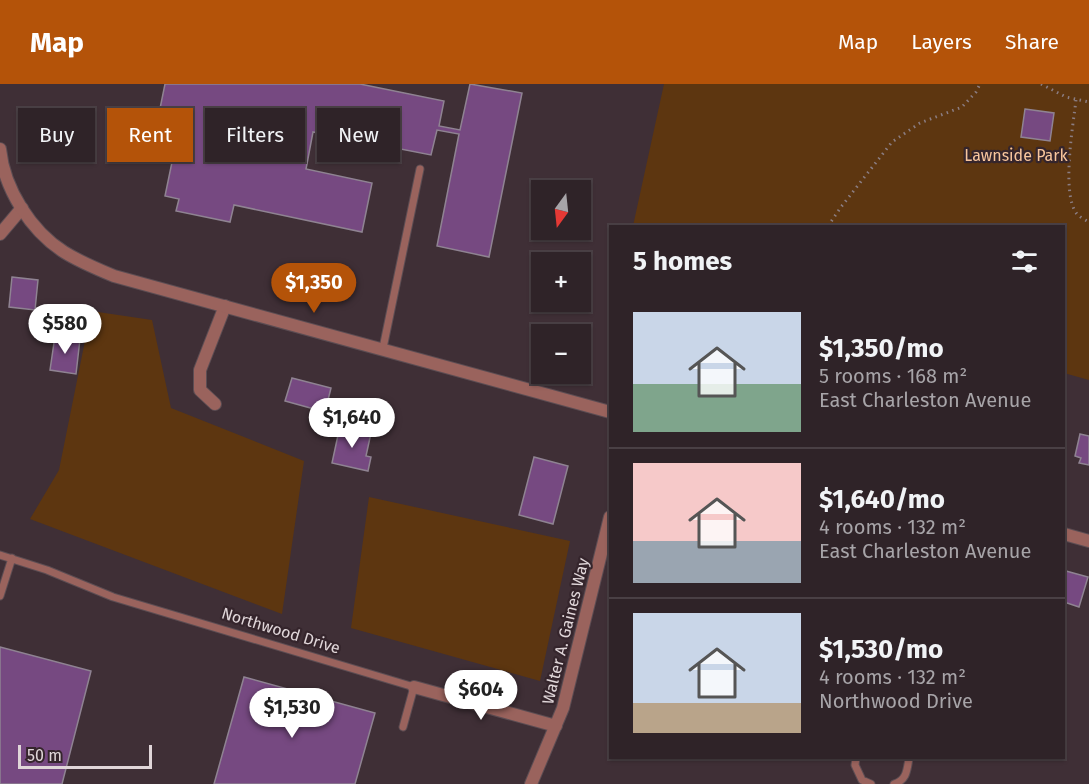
<!DOCTYPE html>
<meta charset="utf-8">
<style>
:root{--surface:#2f2328;--page:#372b30;--text:#f1f3f6;--muted:#a7a4a8;--line:#4a4045;--accent:#b45309}
body{margin:0;font-family:"Fira Sans",sans-serif;background:var(--page);color:var(--text);height:100vh;display:flex;flex-direction:column;font-size:22px;white-space:nowrap}
*{box-sizing:border-box;margin:0}
p{font-size:20px;color:var(--muted)}
.icon{flex:none;width:33px;height:33px;fill:none;stroke:currentColor;stroke-width:2;stroke-linecap:round;stroke-linejoin:round}
.map{position:relative;flex:1;overflow:hidden}
.drawer{position:absolute;left:609px;top:141px;width:456px;height:534px;display:flex;flex-direction:column;background:var(--surface);border-radius:0px;box-shadow:0 2px 4px #0004,0 0 0 2px var(--line)}
.drawer>*{flex:none}
.banner{position:absolute;left:18px;top:24px;width:501px;height:54px;display:flex;gap:12px}
.needle{width:39px;rotate:195deg}
.controls{position:absolute;left:531px;top:96px;display:grid;gap:12px}
.controls a{display:grid;place-items:center;width:60px;height:60px;border-radius:0px;background:var(--surface);box-shadow:0 2px 4px #0004,0 0 0 2px var(--line);font-size:30px}
.scale{position:absolute;left:18px;bottom:15px;width:134px;box-sizing:border-box;padding-left:6px;border:3px solid #e0d6d9;border-top:0;font-size:16px;line-height:21px;white-space:nowrap;color:#e0d6d9;-webkit-text-stroke:4px #35252c;paint-order:stroke}
.price{position:absolute;translate:-50% -51px;padding:0 14px;border-radius:21px;background:#fff;color:#222;font-size:20px;line-height:39px;filter:drop-shadow(0 2px 3px #0008)}
.price::after{content:'';position:absolute;left:50%;top:36px;width:18px;height:14px;margin-left:-9px;background:inherit;clip-path:polygon(0 0,100% 0,50% 100%)}
.price.current{background:var(--accent);color:#fff}
ul{padding:0;list-style:none}
li{display:flex;align-items:center;gap:18px;height:150px;padding:0 24px}
li+li{border-top:2px solid var(--line)}
li span{display:grid;place-items:center;flex:none;width:168px;height:120px;border-radius:0px;color:#555}
li>.icon{margin-inline-start:auto}
span .icon{width:72px;height:72px;fill:#fffc;stroke-width:1}
li b{font-size:26px}
h2{display:flex;justify-content:space-between;align-items:center;height:72px;padding:0 24px;font-size:26px}
.chip{padding:0 21px;border-radius:0px;background:var(--surface);box-shadow:0 2px 4px #0004,0 0 0 2px var(--line);font-size:21px;line-height:54px}
.chip.current{background:var(--accent);color:#fff}
header{display:flex;align-items:center;gap:36px;box-sizing:border-box;height:84px;padding:0 30px;background:var(--accent);color:#fff}
header strong{font-size:28px}
nav{display:flex;gap:33px;margin-inline-start:auto;font-size:21px}
.map>svg:first-child{display:block}
.green{fill:#5d3610}
.building{fill:#764981;stroke:#8f8392;stroke-width:1.5}
.lines{fill:none;stroke-linecap:round;stroke-linejoin:round}
.service-casing{stroke:#5c4d53;stroke-width:9}
.minor-casing{stroke:#5c4d53;stroke-width:14}
.tertiary-casing{stroke:#5c4d53;stroke-width:14}
.path{stroke:#8b7d82;stroke-width:3;stroke-dasharray:1.5 4.5;stroke-linecap:butt}
.service{stroke:#9a635d;stroke-width:7}
.minor{stroke:#9a635d;stroke-width:12}
.tertiary{stroke:#9a635d;stroke-width:12}
.labels{text-anchor:middle;stroke-width:4.5;stroke-linejoin:round;paint-order:stroke}
.park-label{font-size:16px;fill:#f9c69d;stroke:#35252c}
.street-label{font-size:16px;fill:#e0d6d9;stroke:#35252c}
</style>
<header>
<strong>Map</strong>
<nav><a>Map</a><a>Layers</a><a>Share</a></nav>
</header>
<div class="map">
<svg width="1089" height="700" viewBox="0 0 1089 700">
<rect width="100%" height="100%" fill="#3f2f36"/>
<path class="green" d="M664,0H1089V296L1064,289V142H633Z
M91,227L152,236L171,324L304,377L282,530L30,435L59,386Z
M369,413L570,457L540,597L351,544Z"/>
<path class="building" d="M165,0H360L444,17L439,42L460,46L470,0L522,9L489,173L437,162L459,50L437,46L431,71L313,48L306,85L372,99L362,148L234,121L230,138L176,127L179,115L165,112L177,54L155,49Z
M1025,25L1054,29L1050,57L1021,53Z
M12,193L38,196L35,226L9,223Z
M55,252L80,255L76,290L50,286Z
M292,294L331,304L325,328L285,317Z
M340,342L371,349L366,372L371,373L368,387L332,379Z
M1080,350L1089,352V381L1079,379L1081,374L1075,372Z
M534,373L568,382L553,440L519,431Z
M1066,487L1088,493L1079,523L1064,518V497Z
M0,563L91,587L62,700H0Z
M244,593L375,629L355,700H214Z"/>
<g class="lines">
<defs>
<path id="service" d="M383,264L420,85
M0,471L47,486L113,513L414,603L403,643
M0,512L12,474
M856,674L855,681L862,696L871,700
M894,700C907,696 907,686 909,674"/>
<path id="minor" d="M0,150L22,124
M215,320L200,306V286L225,222
M414,603L556,642
M531,700L563,624L610,433"/>
<path id="tertiary" d="M0,65C4,105 31,147 64,168C80,178 97,185 114,192L610,328
M1064,450L1089,457"/>
</defs>
<use href="#service" class="service-casing"/>
<use href="#minor" class="minor-casing"/>
<use href="#tertiary" class="tertiary-casing"/>
<path class="path" d="M1041,0L1066,13L1089,18
M1076,16C1073,42 1061,110 1077,130C1080,133 1085,136 1089,138
M828,142L841,123L892,58L920,39L962,23L976,8L980,0"/>
<use href="#service" class="service"/>
<use href="#minor" class="minor"/>
<use href="#tertiary" class="tertiary"/>
</g>
<g class="labels">
<g class="park-label">
<text x="1016" y="77">Lawnside Park</text>
</g>
<g class="street-label">
<text transform="translate(281 546) rotate(17)" y="6">Northwood Drive</text>
<text transform="translate(565 547) rotate(-76)" y="6">Walter A. Gaines Way</text>
</g>
</g>
</svg>
<div class="controls">
<a><svg class="needle" viewBox="-14 -14 28 28"><path d="M0-13l5 13h-10z" fill="#e53935"/><path d="M0 13l5-13h-10z" fill="#a7a4a8"/></svg></a>
<a>+</a>
<a>−</a>
</div>
<div class="scale">50 m</div>
<b class="price current" style="left:314px;top:230px">$1,350</b>
<b class="price" style="left:65px;top:271px">$580</b>
<b class="price" style="left:352px;top:365px">$1,640</b>
<b class="price" style="left:481px;top:637px">$604</b>
<b class="price" style="left:292px;top:655px">$1,530</b>
<div class="banner">
<a class="chip">Buy</a>
<a class="chip current">Rent</a>
<a class="chip">Filters</a>
<a class="chip">New</a>
</div>
<section class="drawer">
<h2>5 homes<svg class="icon" aria-label="filters" viewBox="0 0 24 24"><path d="M4 7h16M4 17h16"/><circle cx="9" cy="7" r="2"/><circle cx="15" cy="17" r="2"/></svg></h2>
<ul>
<li><span style="background:linear-gradient(#c9d6e8 60%,#7fa58c 0)"><svg class="icon" aria-label="home" viewBox="0 0 24 24"><path d="M3 11l9-7 9 7M6 9v11h12V9"/></svg></span><div><b>$1,350/mo</b><p>5 rooms · 168 m²</p><p>East Charleston Avenue</p></div></li>
<li><span style="background:linear-gradient(#f6c9c9 65%,#9aa5b1 0)"><svg class="icon" aria-label="home" viewBox="0 0 24 24"><path d="M3 11l9-7 9 7M6 9v11h12V9"/></svg></span><div><b>$1,640/mo</b><p>4 rooms · 132 m²</p><p>East Charleston Avenue</p></div></li>
<li><span style="background:linear-gradient(#c9d6e8 75%,#b9a48a 0)"><svg class="icon" aria-label="home" viewBox="0 0 24 24"><path d="M3 11l9-7 9 7M6 9v11h12V9"/></svg></span><div><b>$1,530/mo</b><p>4 rooms · 132 m²</p><p>Northwood Drive</p></div></li>
</ul>
</section>
</div>
